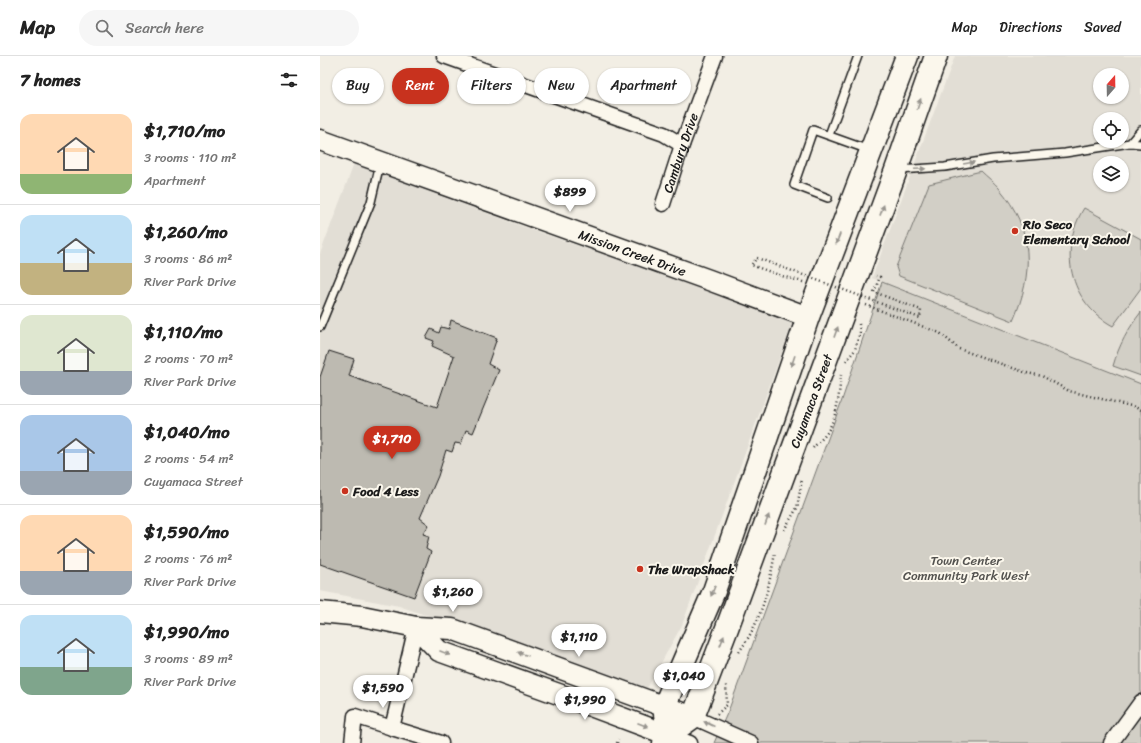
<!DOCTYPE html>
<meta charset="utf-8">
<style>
:root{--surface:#fff;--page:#f6f6f6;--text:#222;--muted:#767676;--line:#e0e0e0;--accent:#c8321e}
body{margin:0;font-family:Sriracha,sans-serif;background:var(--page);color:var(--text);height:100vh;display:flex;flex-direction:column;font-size:15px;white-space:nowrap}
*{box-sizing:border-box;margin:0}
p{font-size:13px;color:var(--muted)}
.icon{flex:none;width:22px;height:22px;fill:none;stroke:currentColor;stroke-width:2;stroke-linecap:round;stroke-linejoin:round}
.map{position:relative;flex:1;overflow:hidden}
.sheet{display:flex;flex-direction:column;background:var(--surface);width:320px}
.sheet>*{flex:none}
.guide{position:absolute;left:12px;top:12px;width:380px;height:36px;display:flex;gap:8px}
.needle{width:26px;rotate:20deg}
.tools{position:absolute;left:773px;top:12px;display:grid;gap:8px}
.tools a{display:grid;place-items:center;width:36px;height:36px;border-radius:50%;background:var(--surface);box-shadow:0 1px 3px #0004;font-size:20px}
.price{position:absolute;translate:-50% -34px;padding:0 9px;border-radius:14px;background:#fff;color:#222;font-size:13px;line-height:26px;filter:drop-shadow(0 1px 2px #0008)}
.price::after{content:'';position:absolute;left:50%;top:24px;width:12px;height:9px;margin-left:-6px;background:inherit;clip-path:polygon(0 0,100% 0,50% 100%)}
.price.on{background:var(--accent);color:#fff}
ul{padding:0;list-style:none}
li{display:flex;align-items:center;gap:12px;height:100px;padding:0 20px}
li+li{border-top:1px solid var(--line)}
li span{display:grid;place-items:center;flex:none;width:112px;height:80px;border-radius:12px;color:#555}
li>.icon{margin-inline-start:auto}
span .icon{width:48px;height:48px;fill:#fffc;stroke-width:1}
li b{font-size:17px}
h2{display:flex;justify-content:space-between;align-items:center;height:48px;padding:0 20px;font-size:17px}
.chip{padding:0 14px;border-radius:18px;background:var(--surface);box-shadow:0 1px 3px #0004;font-size:14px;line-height:36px}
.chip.on{background:var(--accent);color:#fff}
header{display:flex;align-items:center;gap:24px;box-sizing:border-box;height:56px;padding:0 20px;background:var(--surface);border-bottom:1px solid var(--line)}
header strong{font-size:19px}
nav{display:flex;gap:22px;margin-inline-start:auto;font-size:14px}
.search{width:280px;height:36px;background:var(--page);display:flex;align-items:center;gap:10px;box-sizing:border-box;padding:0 14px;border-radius:22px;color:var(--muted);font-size:15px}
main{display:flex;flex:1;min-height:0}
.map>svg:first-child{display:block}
.built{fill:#e2ded5;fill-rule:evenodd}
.park{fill:#d2cfc6;stroke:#777671}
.building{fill:#bdbab1;stroke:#1c1c1c}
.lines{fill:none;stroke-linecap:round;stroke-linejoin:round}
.lane-casing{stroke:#1c1c1c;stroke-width:10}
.street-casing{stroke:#1c1c1c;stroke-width:17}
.secondary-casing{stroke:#1c1c1c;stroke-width:23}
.primary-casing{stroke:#1c1c1c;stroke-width:25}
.path{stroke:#1c1c1c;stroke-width:2.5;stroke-dasharray:1 3;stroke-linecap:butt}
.lane{stroke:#fbf7ec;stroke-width:7}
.street{stroke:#fbf7ec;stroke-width:14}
.secondary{stroke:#fbf7ec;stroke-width:20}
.primary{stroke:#fbf7ec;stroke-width:22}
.path-bridge{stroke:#1c1c1c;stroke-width:2.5;stroke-dasharray:1 3;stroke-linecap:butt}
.oneway{fill:#97948e}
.poi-dot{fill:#c8321e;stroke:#fbf7ec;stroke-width:1.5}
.labels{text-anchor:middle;stroke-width:4;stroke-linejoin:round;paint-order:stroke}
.street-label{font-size:13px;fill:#1c1c1c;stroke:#fbf7ec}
.poi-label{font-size:13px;font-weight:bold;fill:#1c1c1c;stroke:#fbf7ec;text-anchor:start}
.park-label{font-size:13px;fill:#53524f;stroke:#fbf7ec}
</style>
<header>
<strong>Map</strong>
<div class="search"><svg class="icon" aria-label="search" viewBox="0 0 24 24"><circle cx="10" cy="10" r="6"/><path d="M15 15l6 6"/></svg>Search here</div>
<nav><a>Map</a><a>Directions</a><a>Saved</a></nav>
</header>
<main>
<section class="sheet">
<h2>7 homes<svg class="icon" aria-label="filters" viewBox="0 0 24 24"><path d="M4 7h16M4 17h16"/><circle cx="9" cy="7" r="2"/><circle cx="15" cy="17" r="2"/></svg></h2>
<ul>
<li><span style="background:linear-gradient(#ffd9b3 75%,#8fb573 0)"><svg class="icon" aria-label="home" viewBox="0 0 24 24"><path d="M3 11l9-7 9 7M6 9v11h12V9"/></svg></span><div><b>$1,710/mo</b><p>3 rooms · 110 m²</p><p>Apartment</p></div></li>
<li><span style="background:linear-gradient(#bfe0f5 60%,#c2b280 0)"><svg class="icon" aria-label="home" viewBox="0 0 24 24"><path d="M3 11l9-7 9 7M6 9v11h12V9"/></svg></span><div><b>$1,260/mo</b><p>3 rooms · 86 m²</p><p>River Park Drive</p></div></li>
<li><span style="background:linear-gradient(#dfe7d0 70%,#9aa5b1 0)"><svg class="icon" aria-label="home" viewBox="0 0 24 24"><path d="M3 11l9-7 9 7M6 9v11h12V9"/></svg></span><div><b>$1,110/mo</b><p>2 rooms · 70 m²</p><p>River Park Drive</p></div></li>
<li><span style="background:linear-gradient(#a9c7e8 70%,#9aa5b1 0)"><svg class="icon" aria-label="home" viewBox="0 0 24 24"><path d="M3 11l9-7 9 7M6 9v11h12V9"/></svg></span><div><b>$1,040/mo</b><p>2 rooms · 54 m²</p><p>Cuyamaca Street</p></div></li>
<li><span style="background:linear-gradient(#ffd9b3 70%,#9aa5b1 0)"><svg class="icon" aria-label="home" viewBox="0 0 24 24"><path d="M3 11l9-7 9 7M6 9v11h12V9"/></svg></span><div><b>$1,590/mo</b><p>2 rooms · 76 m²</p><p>River Park Drive</p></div></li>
<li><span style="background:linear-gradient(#bfe0f5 65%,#7fa58c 0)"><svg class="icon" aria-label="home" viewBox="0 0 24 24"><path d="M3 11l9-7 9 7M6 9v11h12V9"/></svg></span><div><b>$1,990/mo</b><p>3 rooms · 89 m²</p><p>River Park Drive</p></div></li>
</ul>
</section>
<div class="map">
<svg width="821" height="687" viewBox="0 0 821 687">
<rect width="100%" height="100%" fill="#f2eee4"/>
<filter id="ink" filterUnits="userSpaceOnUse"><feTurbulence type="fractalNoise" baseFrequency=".025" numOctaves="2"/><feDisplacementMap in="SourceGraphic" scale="8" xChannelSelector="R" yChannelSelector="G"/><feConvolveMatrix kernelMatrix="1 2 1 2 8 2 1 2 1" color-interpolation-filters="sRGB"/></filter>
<g filter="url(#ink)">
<path class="built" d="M635,0H821V328L552,222ZM780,19H802V41H780ZM780,63H802V85H780ZM780,107H802V129H780Z
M34,108L221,177L474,263L362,569L326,634L79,550L0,535V198Z"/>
<path class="park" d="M661,115C667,121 674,126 679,132C714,173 714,217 693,265L579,220L576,211L609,128Z
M764,152L821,183V232L793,270C749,246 738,194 764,152Z
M562,226L821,328V687H394L409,653L521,347Z
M821,256V320L793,310C799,289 808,273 821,256Z"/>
<path class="building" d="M131,264L177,282L168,308L179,314L153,377L146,374L141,388L135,387L132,396L126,394L118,420L100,462L109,469L103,478L109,480L106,493L111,496L94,541L0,508V321L9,295L34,303L29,320L117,351L134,300L112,290L114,285L106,282L111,273L119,277L121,271L129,273Z"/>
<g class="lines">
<defs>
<path id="lane" d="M509,79L538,0
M810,87L821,74
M578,114L625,111L673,103L745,97L810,87L821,88
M508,142L474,129L493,74L549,94
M0,271L51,146L60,108"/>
<g id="street">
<path d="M124,0L344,78L362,89"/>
<path id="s1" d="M343,148L362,89L395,0"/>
<path d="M96,571L72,672L121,687"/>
<path d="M373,661L431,687"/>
<path d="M348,679L370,687"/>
<path d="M32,687L35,660L72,672"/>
<path d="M791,687L821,646"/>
</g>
<g id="secondary">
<path id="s2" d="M0,84L389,224L488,261"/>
<path d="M0,556L42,560L96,571L132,573L373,661"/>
<path d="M96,571L119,595L244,640L348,679"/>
</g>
<g id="primary">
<path d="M348,679L344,651L394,535L488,261L587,0"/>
<path id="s3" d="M344,687L348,679L373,661L407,572L576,114L616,0"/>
</g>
</defs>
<use href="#lane" class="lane-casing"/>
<use href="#street" class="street-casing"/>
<use href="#secondary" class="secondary-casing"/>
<use href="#primary" class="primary-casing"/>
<path class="path" d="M554,236L560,221L556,220
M546,249L620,277L639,293L707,317L722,320L749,335L815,351L821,354
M526,305L535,294L540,276L539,268
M493,392C498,386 506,380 509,373C518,356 519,338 521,319
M464,474L477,452L482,423
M419,596C442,564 448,535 455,497
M397,658L407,649L406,628
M297,687L298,683"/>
<use href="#lane" class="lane"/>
<use href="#street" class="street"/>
<use href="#secondary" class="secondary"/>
<use href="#primary" class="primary"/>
<path class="path-bridge" d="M483,226L462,220L431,209L437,202L600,262L601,254L554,236"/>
</g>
<defs><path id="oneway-solid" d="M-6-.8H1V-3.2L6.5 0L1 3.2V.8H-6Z"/></defs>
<g class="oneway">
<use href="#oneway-solid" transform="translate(599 48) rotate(-71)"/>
<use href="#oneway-solid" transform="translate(649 107) rotate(-10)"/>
<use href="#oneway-solid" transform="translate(600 113) rotate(-3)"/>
<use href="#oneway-solid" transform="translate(562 154) rotate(-70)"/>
<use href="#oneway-solid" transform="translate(518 183) rotate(111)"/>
<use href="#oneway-solid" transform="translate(516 276) rotate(-70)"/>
<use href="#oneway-solid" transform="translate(473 305) rotate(109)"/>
<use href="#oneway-solid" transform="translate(447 464) rotate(-70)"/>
<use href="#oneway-solid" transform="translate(393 535) rotate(112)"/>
<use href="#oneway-solid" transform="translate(402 585) rotate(-69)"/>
<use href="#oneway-solid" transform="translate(125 597) rotate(22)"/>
<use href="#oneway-solid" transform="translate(203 598) rotate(-160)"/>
<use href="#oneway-solid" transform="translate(389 668) rotate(-156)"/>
<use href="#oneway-solid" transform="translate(323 669) rotate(21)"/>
</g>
</g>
<g class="poi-dot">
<circle cx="695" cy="175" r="4"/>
<circle cx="25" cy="435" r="4"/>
<circle cx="320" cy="513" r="4"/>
</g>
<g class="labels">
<g class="street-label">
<text dy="5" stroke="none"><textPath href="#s1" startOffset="54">Cambury Drive</textPath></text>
<text dy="5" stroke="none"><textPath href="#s2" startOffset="332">Mission Creek Drive</textPath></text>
<text dy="5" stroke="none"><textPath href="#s3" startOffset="377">Cuyamaca Street</textPath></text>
</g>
<g class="poi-label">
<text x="703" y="173">Rio Seco<tspan x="703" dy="15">Elementary School</tspan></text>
<text x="33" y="440">Food 4 Less</text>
<text x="328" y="518">The WrapShack</text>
</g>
<g class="park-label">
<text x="646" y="509">Town Center<tspan x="646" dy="15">Community Park West</tspan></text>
</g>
</g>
</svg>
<div class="tools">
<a><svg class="needle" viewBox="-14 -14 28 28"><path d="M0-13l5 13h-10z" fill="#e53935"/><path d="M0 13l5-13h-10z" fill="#767676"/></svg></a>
<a><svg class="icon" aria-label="locate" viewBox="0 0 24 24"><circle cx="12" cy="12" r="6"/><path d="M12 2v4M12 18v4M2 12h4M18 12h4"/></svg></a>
<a><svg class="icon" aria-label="layers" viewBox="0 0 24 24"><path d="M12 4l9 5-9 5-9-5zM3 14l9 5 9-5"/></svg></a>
</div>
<b class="price" style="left:250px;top:157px">$899</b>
<b class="price on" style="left:72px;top:404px">$1,710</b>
<b class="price" style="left:133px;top:557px">$1,260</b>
<b class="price" style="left:259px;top:602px">$1,110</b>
<b class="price" style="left:364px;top:641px">$1,040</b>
<b class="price" style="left:63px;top:653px">$1,590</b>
<b class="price" style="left:265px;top:665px">$1,990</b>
<div class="guide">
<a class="chip">Buy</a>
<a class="chip on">Rent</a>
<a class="chip">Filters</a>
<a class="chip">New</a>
<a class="chip">Apartment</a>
</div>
</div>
</main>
